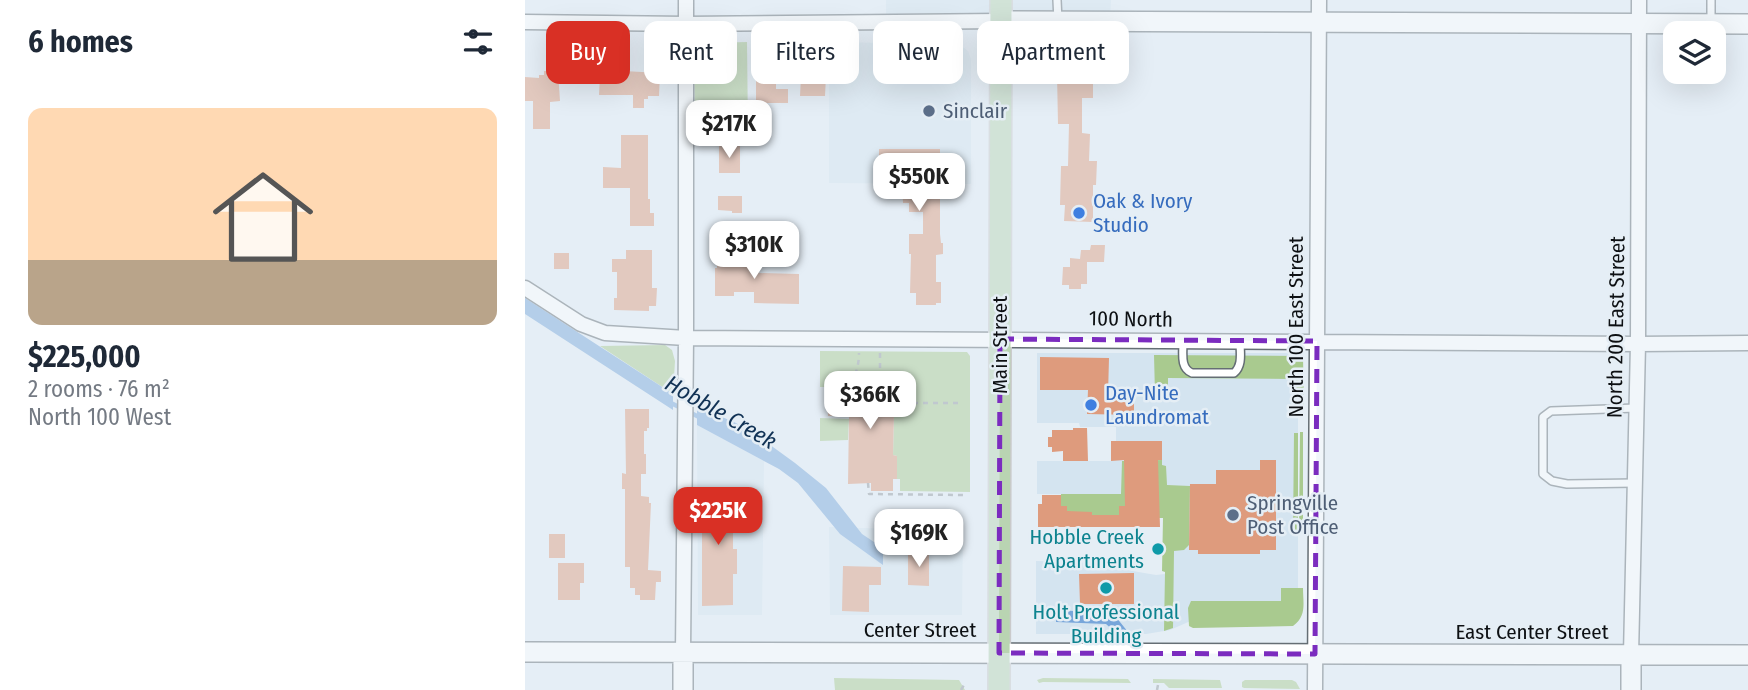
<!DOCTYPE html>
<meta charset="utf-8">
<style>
:root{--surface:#fff;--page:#f2f2f3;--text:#1f2937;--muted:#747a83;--line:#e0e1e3;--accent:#d93025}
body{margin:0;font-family:"Fira Sans Condensed",sans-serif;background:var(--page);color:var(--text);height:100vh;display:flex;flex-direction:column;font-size:26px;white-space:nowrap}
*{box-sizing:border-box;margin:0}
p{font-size:23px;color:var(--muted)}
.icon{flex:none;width:38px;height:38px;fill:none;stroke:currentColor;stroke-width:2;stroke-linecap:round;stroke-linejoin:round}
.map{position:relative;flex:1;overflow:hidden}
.drawer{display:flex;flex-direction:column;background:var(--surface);width:525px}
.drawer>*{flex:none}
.banner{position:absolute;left:21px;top:21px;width:665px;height:63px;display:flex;gap:14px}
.tools{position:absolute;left:1138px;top:21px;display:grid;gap:14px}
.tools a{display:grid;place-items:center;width:63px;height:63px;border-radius:14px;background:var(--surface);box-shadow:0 7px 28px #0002;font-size:35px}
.price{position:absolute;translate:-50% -60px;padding:0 16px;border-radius:14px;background:#fff;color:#222;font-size:23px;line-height:46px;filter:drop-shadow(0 2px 4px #0008)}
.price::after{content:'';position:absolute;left:50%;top:42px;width:21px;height:16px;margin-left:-10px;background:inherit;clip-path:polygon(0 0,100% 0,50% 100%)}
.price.selected{background:var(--accent);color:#fff}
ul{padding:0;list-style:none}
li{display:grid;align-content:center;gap:14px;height:371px;padding:0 28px}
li+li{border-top:2px solid var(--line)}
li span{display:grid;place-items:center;height:217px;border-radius:14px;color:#555}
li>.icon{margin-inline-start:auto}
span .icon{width:126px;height:126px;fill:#fffc;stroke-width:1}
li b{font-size:30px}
h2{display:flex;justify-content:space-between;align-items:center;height:84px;padding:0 28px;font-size:30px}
.chip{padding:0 24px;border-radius:14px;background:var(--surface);box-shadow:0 7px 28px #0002;font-size:24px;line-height:63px}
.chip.selected{background:var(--accent);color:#fff}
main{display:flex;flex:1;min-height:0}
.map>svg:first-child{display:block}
.built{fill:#d4e4f0}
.green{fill:#a9ca8f}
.water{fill:#78a6da}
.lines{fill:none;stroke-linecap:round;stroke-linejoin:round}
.stream{stroke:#78a6da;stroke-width:4.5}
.building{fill:#de9b7d}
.lane-casing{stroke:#656e74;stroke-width:10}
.street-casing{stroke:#656e74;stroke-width:17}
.secondary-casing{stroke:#656e74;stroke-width:22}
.primary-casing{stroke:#cacacb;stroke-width:24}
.path{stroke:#93999f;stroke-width:2.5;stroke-dasharray:5 5;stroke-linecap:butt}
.lane{stroke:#fff;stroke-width:7}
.street{stroke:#fff;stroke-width:14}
.secondary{stroke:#fff;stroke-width:19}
.primary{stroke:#b9d4b2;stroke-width:21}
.marked{fill:none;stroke:#7b2cbf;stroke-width:5;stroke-dasharray:14 9;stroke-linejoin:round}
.service-dot{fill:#5c6f8a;stroke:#e5eef5;stroke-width:2.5}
.shop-dot{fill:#3f7fe0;stroke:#e5eef5;stroke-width:2.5}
.culture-dot{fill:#0f9aa8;stroke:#e5eef5;stroke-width:2.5}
.labels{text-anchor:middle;stroke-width:5;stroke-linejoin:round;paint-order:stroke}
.service-label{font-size:21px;fill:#4e5e75;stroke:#e5eef5;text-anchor:start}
.shop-label{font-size:21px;fill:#366cbe;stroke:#e5eef5;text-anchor:start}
.street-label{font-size:21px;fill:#0d1013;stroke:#e5eef5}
.culture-label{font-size:21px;fill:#0d838f;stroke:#e5eef5;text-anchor:end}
.water-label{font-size:23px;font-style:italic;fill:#113255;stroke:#e5eef5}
</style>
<main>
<section class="drawer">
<h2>6 homes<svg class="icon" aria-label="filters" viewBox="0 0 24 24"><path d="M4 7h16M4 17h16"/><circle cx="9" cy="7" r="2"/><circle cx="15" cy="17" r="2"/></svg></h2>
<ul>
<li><span style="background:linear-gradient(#ffd9b3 70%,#b9a48a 0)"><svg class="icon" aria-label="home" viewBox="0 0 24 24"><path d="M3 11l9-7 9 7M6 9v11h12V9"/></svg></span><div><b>$225,000</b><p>2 rooms · 76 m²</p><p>North 100 West</p></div></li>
</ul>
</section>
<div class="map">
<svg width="1223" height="690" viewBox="0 0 1223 690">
<rect width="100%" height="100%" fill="#e5eef5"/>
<path class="built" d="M361,0H586L585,21L361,22Z
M304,42L434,44L443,51L446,59V184L304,183Z
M512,353H773V617L677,616L645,630L621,634H511V561L555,562L631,575L640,574L644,495L512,494V461H586V441H591V427H555L554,423H512Z
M172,425L239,461L237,615H173Z
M304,527L438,531L437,615H305Z"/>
<path class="green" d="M222,42L223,131H170L169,59L175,50L182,43Z
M140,345L147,350L150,361L148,394L75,346Z
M295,351L442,352L445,356V492L375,491V479H372V456L368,455L369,415H378V391H365L364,371H344V391L310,392L309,387H295Z
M629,355L778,356L779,411H768V379L643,378V394H630Z
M295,418L324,419L323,440L295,441Z
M775,432H778V532H774Z
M769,433H773V532H768Z
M637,460V465L641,466L642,485L665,486L664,545L659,550L649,551L648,628L639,631L640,572L637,571L638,518H618L602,506H594V515L542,517V506H536V494H596L597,461Z
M756,588H778C778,603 782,616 768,626L668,628L664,626L663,608L666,601H756Z
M309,678L434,680L440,690H310Z
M518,678L603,679L606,683L518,682L514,683L512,680Z
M628,679L695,680L697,688H644L639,683H628Z
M720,680H767L771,682L775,689L719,688L717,687V682Z"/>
<path class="water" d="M0,298L148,394V410L0,314Z
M172,406L211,423L237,439L270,463L301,488L337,534L358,548V565L315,534L273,483L254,469L172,425Z
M531,610L586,613L591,617L603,632L589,631L581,624L531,622Z"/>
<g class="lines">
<path class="stream" d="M144,402L174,417"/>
</g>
<path class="building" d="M19,71H33L35,101L25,102V129H8V101H0V77L14,78V75H19Z
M99,71L135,73L134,96H123V99H119V108H108V95H74L75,74L99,73Z
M232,72H249V75H251V89H263V103H231V76H232Z
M532,74H568V98H557V133L565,134L564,161H572L571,185H568V222L539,221L540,205H535L536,166H543L544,124H533Z
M276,76H301L300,96H275Z
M96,135H123V199H125V213H129V226H105V188H78V167L96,168Z
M194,146H215V173H194Z
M354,149H415V234L416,243H418V254L411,255V282H416V303H411V305H391V293H385L386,254H384V234H398V212H384V203H378L377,184H354Z
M193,196H217V213H207V211L193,210Z
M203,245H215V266H234V273L274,274V304L229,303V292H209V296H190V268H192V253H203Z
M566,245H580L579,262H562V284H556V289H544V285H537L538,267H545V258L555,259L556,250H565Z
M101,250H127V288H132L131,306H124V311L89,310V298H92V272H87V259H101Z
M29,253H44V269H29Z
M515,357L584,358L583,395H609V415L562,414L563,390H515Z
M344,371H364L365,391H378V415H369L368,455L372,456V479H368V491H346V483L323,484L324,416H303L302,392L344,391Z
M100,409H124V428H122V431H119V454H121V474H116V496L124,497V503H126L123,570L136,571V582H131L130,600H115V595H110V588H105V567H100V489H97V473L101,474Z
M548,428H562L563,461H538V451L527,452V447H523V437H527V430H548Z
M586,441H637V460H633L635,527H513V504H517V495H536V506H542V511L567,512V515H594V506H600L599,460L586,461Z
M735,460H751V550H735V554H673V550H664L665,484H691V470H735Z
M177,488H208V549H212V574H208V605L177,606Z
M24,534H40V558H24Z
M404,552V586L383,585V553Z
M33,563H59V583H55V600H33Z
M318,566L356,567V585H344V612L317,611Z
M609,573V604H555L554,574Z"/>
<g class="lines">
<defs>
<path id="lane" d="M532,0L533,21
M1186,0V23
M658,342C658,354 655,368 667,373H709C718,365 715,353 715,342
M1110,483L1042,484L1027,481L1018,474V417L1026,411L1111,408"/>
<path id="street" d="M0,22L161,24L476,21
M0,288L56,324L80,333L161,338L1113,344L1223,343
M158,652L161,338V0
M1106,655L1113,344L1114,0
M790,690L794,0"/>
<path id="secondary" d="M476,21L1223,24
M0,652L1223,655
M158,652V690
M1106,690V655"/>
<path id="primary" d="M474,690L476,0"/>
</defs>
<use href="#lane" class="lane-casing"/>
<use href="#street" class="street-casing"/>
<use href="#secondary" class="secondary-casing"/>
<use href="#primary" class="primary-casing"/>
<path class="path" d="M355,353V371
M321,392C329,379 334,368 334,353
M378,403H438
M343,483L344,494L438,495
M436,690L439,685
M632,690L633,685"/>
<use href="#lane" class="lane"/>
<use href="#street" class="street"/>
<use href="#secondary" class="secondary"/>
<use href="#primary" class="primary"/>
</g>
<path d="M0 0H1223V690H0ZM475,339L792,341L790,654L474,653Z" fill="#e5eef5" fill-opacity=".55" fill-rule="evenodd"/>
<path class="marked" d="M475,339L792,341L790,654L474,653Z"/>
<g class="service-dot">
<circle cx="404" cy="111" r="7"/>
<circle cx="708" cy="515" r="7"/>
</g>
<g class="shop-dot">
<circle cx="554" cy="213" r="7"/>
<circle cx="566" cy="405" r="7"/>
</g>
<g class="culture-dot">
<circle cx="633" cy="549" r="7"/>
<circle cx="581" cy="588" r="7"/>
</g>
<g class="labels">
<g class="service-label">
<text x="418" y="118">Sinclair</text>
<text x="722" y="510">Springville<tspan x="722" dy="24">Post Office</tspan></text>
</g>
<g class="shop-label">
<text x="568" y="208">Oak &amp; Ivory<tspan x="568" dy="24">Studio</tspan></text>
<text x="580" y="400">Day-Nite<tspan x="580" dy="24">Laundromat</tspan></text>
</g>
<g class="street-label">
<text transform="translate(606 319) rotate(1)" y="7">100 North</text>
<text transform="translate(771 327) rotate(-90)" y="7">North 100 East Street</text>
<text transform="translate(1091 327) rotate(-89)" y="7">North 200 East Street</text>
<text transform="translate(475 345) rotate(-90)" y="7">Main Street</text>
<text x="395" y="637">Center Street</text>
<text x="1007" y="639">East Center Street</text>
</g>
<g class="culture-label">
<text x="619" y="544">Hobble Creek<tspan x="619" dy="24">Apartments</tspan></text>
<text x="581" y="619" text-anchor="middle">Holt Professional<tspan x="581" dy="24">Building</tspan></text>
</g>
<g class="water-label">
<text transform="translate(196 412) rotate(30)" y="8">Hobble Creek</text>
</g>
</g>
</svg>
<div class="tools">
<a><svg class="icon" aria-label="layers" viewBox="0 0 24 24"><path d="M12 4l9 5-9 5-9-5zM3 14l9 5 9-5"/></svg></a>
</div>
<b class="price" style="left:204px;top:160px">$217K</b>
<b class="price" style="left:394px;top:213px">$550K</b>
<b class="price" style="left:229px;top:281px">$310K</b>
<b class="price" style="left:345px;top:431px">$366K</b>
<b class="price selected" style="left:193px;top:547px">$225K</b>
<b class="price" style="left:394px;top:569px">$169K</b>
<div class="banner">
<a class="chip selected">Buy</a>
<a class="chip">Rent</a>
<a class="chip">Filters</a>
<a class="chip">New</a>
<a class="chip">Apartment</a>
</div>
</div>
</main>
